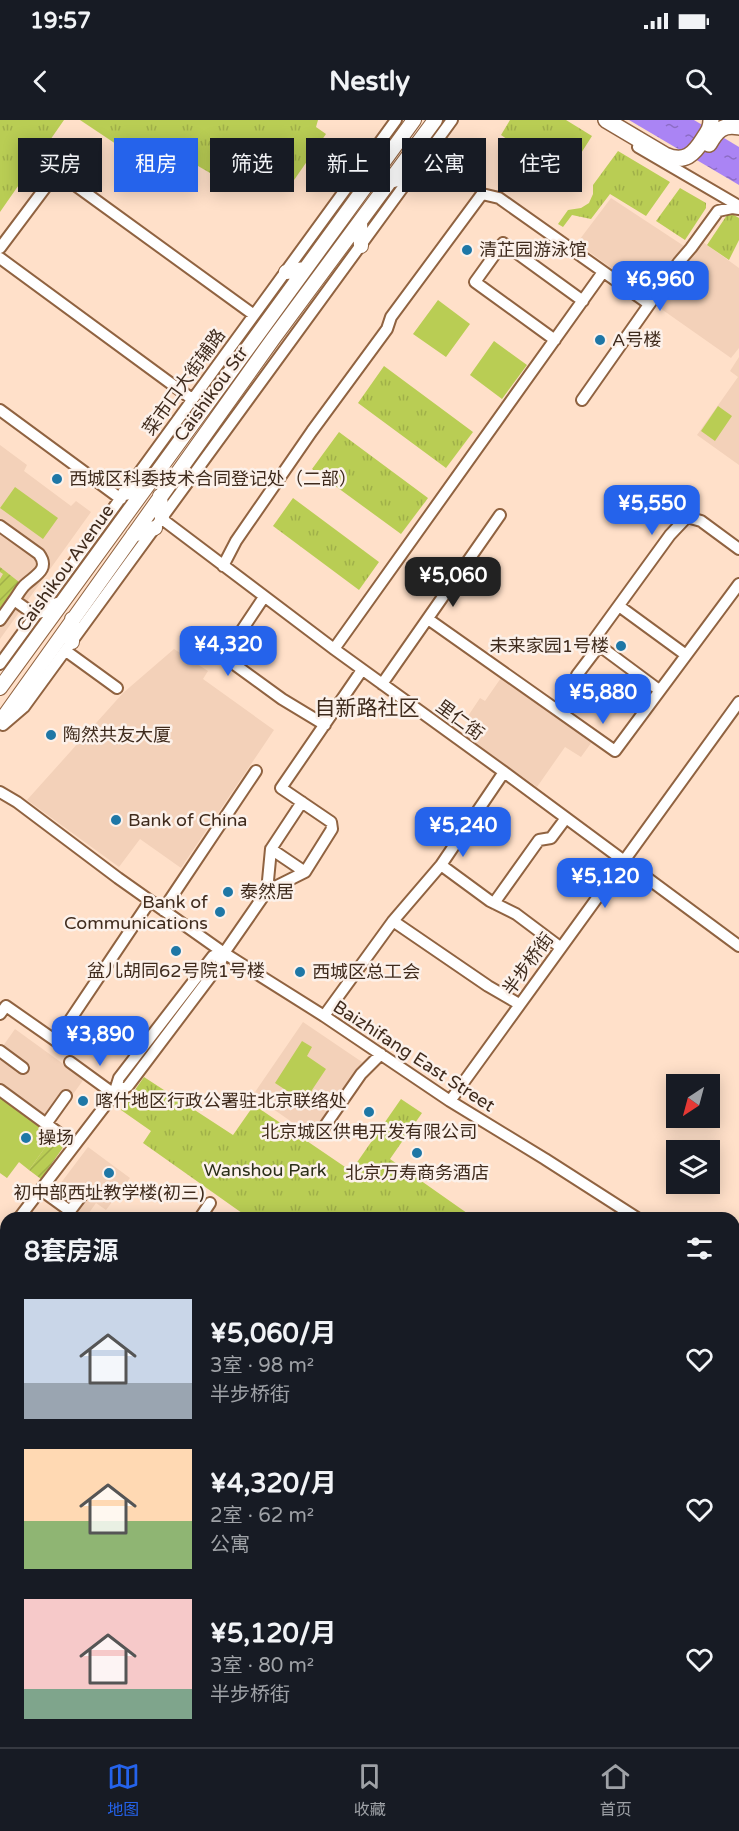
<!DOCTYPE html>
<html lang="zh">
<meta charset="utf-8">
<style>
:root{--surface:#171b24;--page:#242831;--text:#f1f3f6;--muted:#9ea1a6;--line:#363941;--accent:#2563eb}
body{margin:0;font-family:"Varela Round","Noto Sans SC",sans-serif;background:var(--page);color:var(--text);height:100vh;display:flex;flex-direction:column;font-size:22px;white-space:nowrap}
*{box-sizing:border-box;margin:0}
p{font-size:20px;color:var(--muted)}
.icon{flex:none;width:33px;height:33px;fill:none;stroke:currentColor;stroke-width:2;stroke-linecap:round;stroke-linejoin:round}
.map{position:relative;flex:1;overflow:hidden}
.details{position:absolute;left:0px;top:1092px;width:740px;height:536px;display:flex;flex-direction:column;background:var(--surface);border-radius:18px 18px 0 0;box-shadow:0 3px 15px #0003}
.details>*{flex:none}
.banner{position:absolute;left:18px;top:18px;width:704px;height:54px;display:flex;gap:12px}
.needle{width:39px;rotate:216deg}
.fabs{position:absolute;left:666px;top:954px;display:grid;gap:12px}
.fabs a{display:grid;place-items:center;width:54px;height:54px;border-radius:0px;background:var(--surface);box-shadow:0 3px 15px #0003;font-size:30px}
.price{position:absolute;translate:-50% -51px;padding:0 14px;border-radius:12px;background:var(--accent);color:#fff;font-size:20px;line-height:39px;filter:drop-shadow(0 2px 3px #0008)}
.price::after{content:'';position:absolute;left:50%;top:36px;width:18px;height:14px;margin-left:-9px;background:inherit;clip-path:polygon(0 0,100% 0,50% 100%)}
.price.active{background:#222;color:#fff}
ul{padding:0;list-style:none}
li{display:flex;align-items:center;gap:18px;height:150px;padding:0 24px}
li span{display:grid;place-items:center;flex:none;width:168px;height:120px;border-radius:0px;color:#555}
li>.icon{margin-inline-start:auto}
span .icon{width:72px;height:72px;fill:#fffc;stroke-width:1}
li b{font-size:26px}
h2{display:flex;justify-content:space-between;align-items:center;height:72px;padding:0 24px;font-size:26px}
.pill{padding:0 21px;border-radius:0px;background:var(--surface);box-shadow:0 3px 15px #0003;font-size:21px;line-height:54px}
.pill.active{background:var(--accent);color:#fff}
.status{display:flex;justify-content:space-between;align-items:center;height:42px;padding:0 30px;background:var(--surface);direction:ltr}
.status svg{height:16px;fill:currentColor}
header{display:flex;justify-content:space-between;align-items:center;height:78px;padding:0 24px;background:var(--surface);font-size:27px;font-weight:800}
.tab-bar{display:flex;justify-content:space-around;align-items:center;height:84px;border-top:2px solid var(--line);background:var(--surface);font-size:16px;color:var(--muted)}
.tab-bar a{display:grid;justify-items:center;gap:3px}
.tab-bar .active{color:var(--accent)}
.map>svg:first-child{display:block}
.built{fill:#f3d1b9}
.grass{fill:#b9cd54}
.park{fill:url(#park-tufts)}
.garden{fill:url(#garden-furrows)}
.water{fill:url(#water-ripples)}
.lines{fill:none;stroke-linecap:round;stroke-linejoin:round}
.minor-casing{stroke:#906341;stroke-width:14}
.major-casing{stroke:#906341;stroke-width:16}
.highway-casing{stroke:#906341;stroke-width:18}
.minor{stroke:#fff;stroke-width:10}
.major{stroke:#fff;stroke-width:14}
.highway{stroke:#fff;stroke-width:15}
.poi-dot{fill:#1e77a6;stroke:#fcf1ea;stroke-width:2}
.labels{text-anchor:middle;stroke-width:5;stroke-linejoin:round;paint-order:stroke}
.poi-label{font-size:18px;fill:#3f2b1d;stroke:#fcf1ea;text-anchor:start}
.street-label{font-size:18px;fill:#3f2b1d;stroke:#fcf1ea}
.park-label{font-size:18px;fill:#2b2f19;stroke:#fcf1ea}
.quarter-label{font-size:21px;fill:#3f2b1d;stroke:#fcf1ea}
</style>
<div class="status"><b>19:57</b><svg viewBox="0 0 49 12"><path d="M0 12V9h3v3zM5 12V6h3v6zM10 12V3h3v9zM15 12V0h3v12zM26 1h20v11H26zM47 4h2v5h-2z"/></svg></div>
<header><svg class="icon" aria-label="back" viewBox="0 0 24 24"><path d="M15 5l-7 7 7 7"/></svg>Nestly<svg class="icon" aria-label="search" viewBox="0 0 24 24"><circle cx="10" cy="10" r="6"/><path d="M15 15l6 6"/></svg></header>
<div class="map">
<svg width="739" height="1627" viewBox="0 0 739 1627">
<defs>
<pattern id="park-tufts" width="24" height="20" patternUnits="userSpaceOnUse" patternTransform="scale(1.5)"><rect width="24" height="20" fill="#b9cd54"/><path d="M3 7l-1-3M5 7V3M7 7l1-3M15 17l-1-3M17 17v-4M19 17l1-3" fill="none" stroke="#a0b049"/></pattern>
<pattern id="garden-furrows" width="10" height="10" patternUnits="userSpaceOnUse" patternTransform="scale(1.5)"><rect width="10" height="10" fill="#b9cd54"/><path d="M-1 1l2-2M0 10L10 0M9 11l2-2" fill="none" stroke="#a0b049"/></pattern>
<pattern id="water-ripples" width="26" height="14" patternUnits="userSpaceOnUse" patternTransform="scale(1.5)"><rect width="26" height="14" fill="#aa84f4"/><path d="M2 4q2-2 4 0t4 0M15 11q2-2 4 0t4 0" fill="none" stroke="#8c6cc5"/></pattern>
</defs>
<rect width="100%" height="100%" fill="#ffe0c9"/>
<path class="built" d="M611,78L684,126L648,175L577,123Z
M703,122L739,148V228L731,238L657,186Z
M739,237V345L697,315L738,257L730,251Z
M0,325L27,345L24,351L71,386L76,381L91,392L0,519Z
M174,529L208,551L203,559L274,610L181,748L140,719L119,747L27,680L123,573Z
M503,555L594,619L581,637L565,627L537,667L462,614L472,599L468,596L480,578L485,581Z
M303,902L362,942L312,1016L253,975Z
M15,909L84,959L52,1003L71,1017L41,1059L19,1042L7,1058L0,1053V925L3,926Z
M88,1027L130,1058L106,1090L96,1083L86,1097L78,1091L72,1098L48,1080Z
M6,1406V1507L0,1503V1414Z
M508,1622H639L646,1627H516Z"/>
<path class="grass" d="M438,180L470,204L446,237L413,214Z
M494,221L527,245L502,279L470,255Z
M718,286L732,296L715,321L701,311Z
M15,367L58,398L43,419L0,388Z
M302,921L312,927L307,936L326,949L304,982L275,963Z
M0,975L54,1015L29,1050L19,1042L7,1058L0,1053Z"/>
<path class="park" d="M0,0H69H64L0,92Z
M80,0H318L316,7L326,14L292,63L253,34L229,64L174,32L149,46Z
M510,0H566L592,16L571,49H563L556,53L501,15Z
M618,31L670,62L646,96L610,74L591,99L572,95L563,107L558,104L568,90L581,88L589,83L593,74V65Z
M680,68L706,83V88L685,120L656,101Z
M727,95H734L739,98V120L729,140L707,125Z
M384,246L473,312L446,348L358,283Z
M339,312L428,378L401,414L312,349Z
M293,378L379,442L359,470L273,406Z
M144,957L233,1015L254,985L351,1051L401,979L422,993L390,1039L474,1098H249L143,1023L151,1011L121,990Z"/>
<path class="garden" d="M0,447L19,462L0,488V459L3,454L0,452Z
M54,1015L66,1023L41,1059L29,1050Z"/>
<path class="water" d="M629,0H694L739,27V65Z"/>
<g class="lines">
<defs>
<path id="minor" d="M638,27L739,86
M0,128L57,52L254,195
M0,138L192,279
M555,220L475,162L503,123L583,181
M582,280L679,142L691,128L718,91L732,88L739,89
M0,290L121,379
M162,399L334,529L504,652L739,826
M0,406L39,434C50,449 36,455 26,464C21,468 18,475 14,480
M223,446L236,421L312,311L387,209L391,197L482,74L499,78L649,184
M264,477L226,534L227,539L282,579L325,605
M619,486L686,535
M428,499L615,631L739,464
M0,500L14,480L35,495
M334,529L603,152
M66,531L117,568
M0,544L396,0
M577,555L599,526
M382,564L500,395
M659,570L593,521L670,415L687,397L701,401L739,429
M3,605L24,587L452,0
M0,672L17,682L118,758L224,833L324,896L450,981L545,1039L637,1098
M271,729L302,682
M441,745L490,781L516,794L560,827
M267,771L271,729L305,752
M494,783L539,720L551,718L566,698
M163,790L256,651
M393,801L488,866L519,884
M0,894L6,886L56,921L150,781
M324,896L393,801L441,745L504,652
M0,931L23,948
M70,942L114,974
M0,970L75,1025
M114,974L128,966L220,844L224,833L267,771L305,752L332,709L331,702L281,668L362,550
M450,981L739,582
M46,1004L66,976
M320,1013L361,954L381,934
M41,1070L70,1091L85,1071
M19,1098L114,974L119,958L213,836L224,833
M200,1098L210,1083
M0,1124L6,1116
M0,1268L6,1273
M0,1324L6,1316
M734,1327L739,1331
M734,1374L739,1366
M734,1444L739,1448
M734,1528L739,1520
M734,1602L739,1606
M152,1622L160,1627
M476,1622L484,1627
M22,1627L27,1622
M185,1627L189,1622
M663,1627L666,1622"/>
<path id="major" d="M390,61L413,54
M360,102L361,126
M286,152L305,149
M125,373L144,369
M160,376L162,399
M133,415L155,408
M38,491L61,484
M72,522V499
M0,568L414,0
M0,602L273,219L435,0
M734,1159L739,1151
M734,1181L739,1173
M0,1361L6,1365
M0,1378L6,1382
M338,1622L346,1627
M362,1622L369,1627
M420,1627L424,1622
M434,1627L438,1622"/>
<path id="highway" d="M606,0L665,35C685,44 694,34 704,18C708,12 711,8 711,0
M709,24C717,10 723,4 739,7"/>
</defs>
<use href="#minor" class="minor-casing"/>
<use href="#major" class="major-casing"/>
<use href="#highway" class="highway-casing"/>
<use href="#minor" class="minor"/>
<use href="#major" class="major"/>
<use href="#highway" class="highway"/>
</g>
<g class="poi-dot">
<circle cx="467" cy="130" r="6"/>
<circle cx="600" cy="220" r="6"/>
<circle cx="57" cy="359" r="6"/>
<circle cx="621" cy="526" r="6"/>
<circle cx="51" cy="615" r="6"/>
<circle cx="116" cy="700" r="6"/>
<circle cx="228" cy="772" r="6"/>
<circle cx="220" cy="792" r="6"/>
<circle cx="176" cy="831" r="6"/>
<circle cx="300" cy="852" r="6"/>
<circle cx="83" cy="981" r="6"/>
<circle cx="369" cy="992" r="6"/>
<circle cx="26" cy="1018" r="6"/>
<circle cx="417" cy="1033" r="6"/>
<circle cx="109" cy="1053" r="6"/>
</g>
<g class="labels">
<g class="poi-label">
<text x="479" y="136">清芷园游泳馆</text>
<text x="612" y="226">A号楼</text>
<text x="69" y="365">西城区科委技术合同登记处（二部）</text>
<text x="609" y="532" text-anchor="end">未来家园1号楼</text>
<text x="63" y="621">陶然共友大厦</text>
<text x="128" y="706">Bank of China</text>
<text x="240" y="778">泰然居</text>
<text x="208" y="788" text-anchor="end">Bank of<tspan x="208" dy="21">Communications</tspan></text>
<text x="176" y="857" text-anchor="middle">盆儿胡同62号院1号楼</text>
<text x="312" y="858">西城区总工会</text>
<text x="95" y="987">喀什地区行政公署驻北京联络处</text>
<text x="369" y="1018" text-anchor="middle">北京城区供电开发有限公司</text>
<text x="38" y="1024">操场</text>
<text x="417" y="1059" text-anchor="middle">北京万寿商务酒店</text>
<text x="109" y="1079" text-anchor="middle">初中部西址教学楼(初三)</text>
</g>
<g class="street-label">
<text transform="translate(184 262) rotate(-54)" y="6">菜市口大街辅路</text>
<text transform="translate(211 274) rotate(-54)" y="6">Caishikou Str</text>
<text transform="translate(65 448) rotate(-54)" y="6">Caishikou Avenue</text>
<text transform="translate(460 600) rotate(36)" y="6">里仁街</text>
<text transform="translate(528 844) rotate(-54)" y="6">半步桥街</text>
<text transform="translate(414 936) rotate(33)" y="6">Baizhifang East Street</text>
</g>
<g class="park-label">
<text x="265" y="1056">Wanshou Park</text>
</g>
<g class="quarter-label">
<text x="367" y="595">自新路社区</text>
</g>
</g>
</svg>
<div class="fabs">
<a><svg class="needle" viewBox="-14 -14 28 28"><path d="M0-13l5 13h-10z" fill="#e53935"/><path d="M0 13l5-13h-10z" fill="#9ea1a6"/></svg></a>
<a><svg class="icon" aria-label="layers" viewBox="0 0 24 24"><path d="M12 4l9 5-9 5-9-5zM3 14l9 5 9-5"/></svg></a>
</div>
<b class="price" style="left:660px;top:192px">¥6,960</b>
<b class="price" style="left:652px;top:416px">¥5,550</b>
<b class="price active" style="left:453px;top:488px">¥5,060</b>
<b class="price" style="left:228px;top:557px">¥4,320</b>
<b class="price" style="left:603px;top:605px">¥5,880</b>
<b class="price" style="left:463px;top:738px">¥5,240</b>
<b class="price" style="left:605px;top:789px">¥5,120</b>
<b class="price" style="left:100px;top:947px">¥3,890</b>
<div class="banner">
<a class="pill">买房</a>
<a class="pill active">租房</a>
<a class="pill">筛选</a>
<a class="pill">新上</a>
<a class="pill">公寓</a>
<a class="pill">住宅</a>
</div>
<section class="details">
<h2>8套房源<svg class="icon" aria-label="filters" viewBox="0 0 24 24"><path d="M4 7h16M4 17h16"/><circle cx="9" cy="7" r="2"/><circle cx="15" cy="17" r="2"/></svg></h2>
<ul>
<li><span style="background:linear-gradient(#c9d6e8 70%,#9aa5b1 0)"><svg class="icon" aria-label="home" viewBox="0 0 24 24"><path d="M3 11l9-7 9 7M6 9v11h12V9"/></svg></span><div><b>¥5,060/月</b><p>3室 · 98 m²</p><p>半步桥街</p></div><svg class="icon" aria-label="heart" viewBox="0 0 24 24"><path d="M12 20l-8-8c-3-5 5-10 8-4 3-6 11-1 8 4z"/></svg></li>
<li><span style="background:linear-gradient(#ffd9b3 60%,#8fb573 0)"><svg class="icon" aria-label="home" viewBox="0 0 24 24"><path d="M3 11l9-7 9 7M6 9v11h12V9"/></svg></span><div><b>¥4,320/月</b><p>2室 · 62 m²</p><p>公寓</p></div><svg class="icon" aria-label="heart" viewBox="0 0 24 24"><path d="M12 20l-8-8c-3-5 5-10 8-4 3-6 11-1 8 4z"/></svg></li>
<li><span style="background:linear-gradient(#f6c9c9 75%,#7fa58c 0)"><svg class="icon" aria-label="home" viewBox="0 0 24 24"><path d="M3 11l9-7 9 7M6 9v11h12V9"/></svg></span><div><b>¥5,120/月</b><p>3室 · 80 m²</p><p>半步桥街</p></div><svg class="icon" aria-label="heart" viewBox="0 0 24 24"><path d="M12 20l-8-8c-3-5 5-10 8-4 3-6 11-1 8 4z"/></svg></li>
</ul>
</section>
</div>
<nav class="tab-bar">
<a class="active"><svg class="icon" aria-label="map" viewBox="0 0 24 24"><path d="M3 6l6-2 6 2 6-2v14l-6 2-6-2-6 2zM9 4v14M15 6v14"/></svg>地图</a>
<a><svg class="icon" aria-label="saved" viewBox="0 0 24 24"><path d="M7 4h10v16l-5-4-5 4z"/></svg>收藏</a>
<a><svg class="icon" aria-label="home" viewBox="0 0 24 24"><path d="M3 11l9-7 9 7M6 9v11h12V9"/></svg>首页</a>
</nav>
